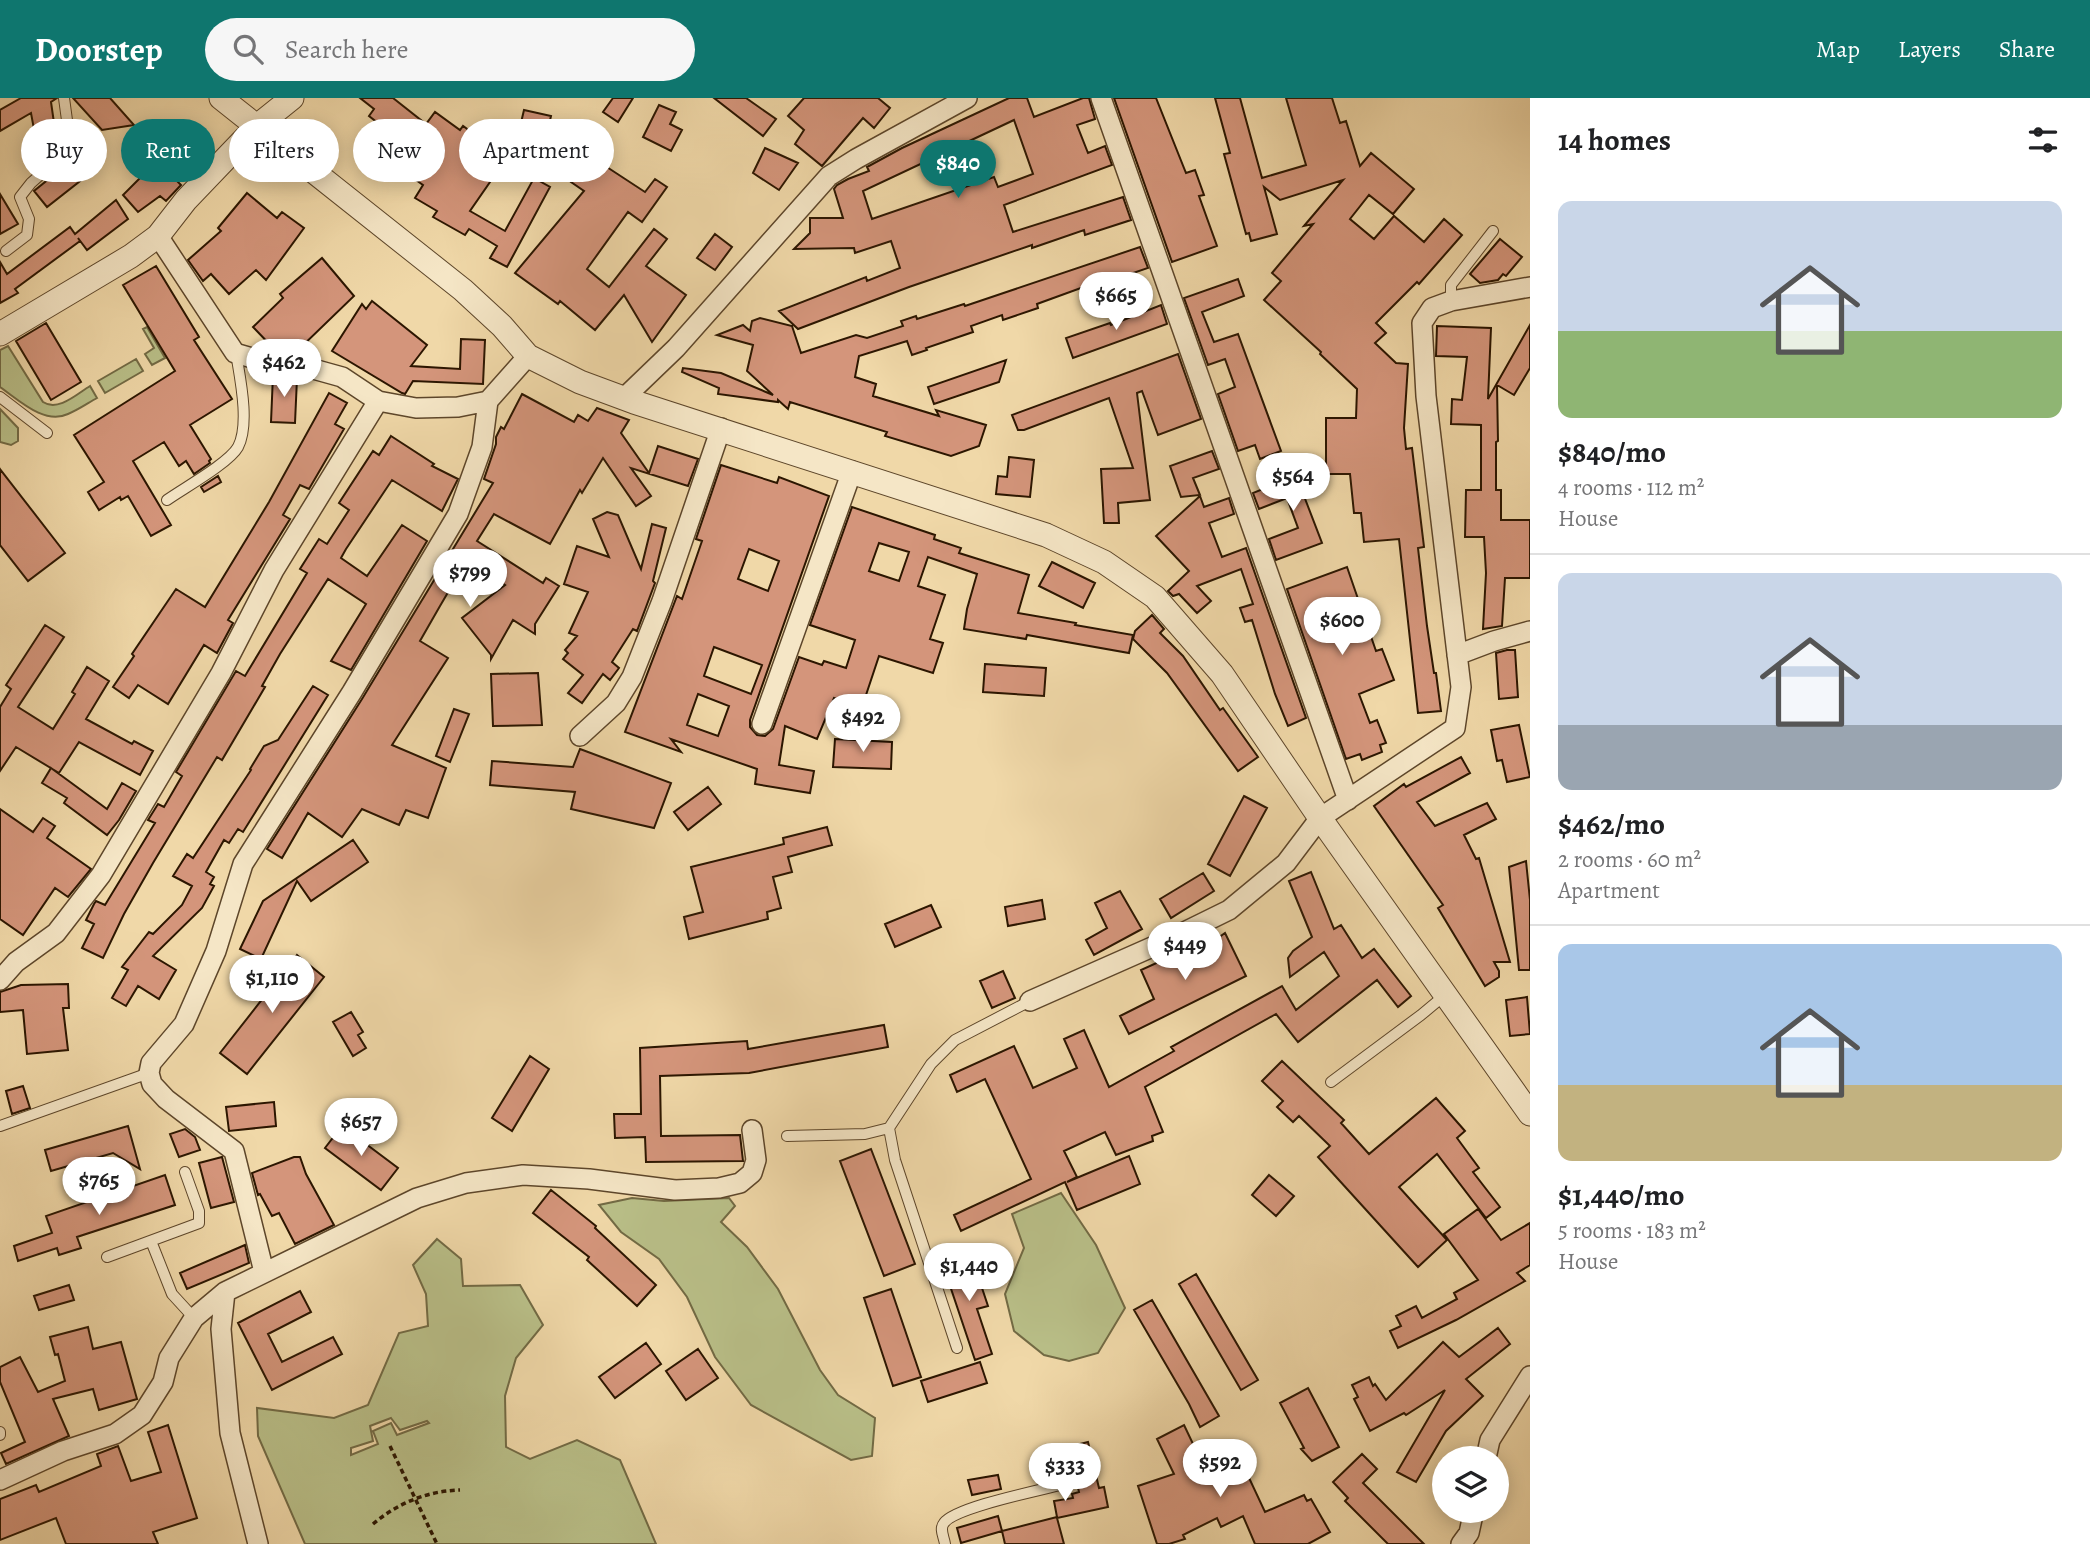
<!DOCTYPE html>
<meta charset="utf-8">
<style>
:root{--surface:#fff;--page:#f6f6f6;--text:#202124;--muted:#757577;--line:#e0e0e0;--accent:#0f766e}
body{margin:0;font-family:Alegreya,serif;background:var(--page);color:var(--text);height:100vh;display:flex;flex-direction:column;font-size:26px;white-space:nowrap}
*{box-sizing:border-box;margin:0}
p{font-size:23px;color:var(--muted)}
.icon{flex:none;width:38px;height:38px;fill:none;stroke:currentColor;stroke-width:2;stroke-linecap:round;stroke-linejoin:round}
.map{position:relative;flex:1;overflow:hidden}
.details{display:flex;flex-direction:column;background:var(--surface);width:560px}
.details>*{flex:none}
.guide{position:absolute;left:21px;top:21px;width:665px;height:63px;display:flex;gap:14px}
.fabs{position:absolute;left:1432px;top:1348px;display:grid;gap:14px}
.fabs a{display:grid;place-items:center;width:77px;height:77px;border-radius:50%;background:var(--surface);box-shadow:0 4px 18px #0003;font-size:35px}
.price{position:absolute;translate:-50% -60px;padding:0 16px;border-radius:24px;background:#fff;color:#222;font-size:23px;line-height:46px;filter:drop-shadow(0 2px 4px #0008)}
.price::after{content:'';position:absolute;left:50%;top:42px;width:21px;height:16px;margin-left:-10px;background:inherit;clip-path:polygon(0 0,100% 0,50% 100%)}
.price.current{background:var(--accent);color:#fff}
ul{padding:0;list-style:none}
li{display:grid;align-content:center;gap:14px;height:371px;padding:0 28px}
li+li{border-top:2px solid var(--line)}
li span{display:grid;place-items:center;height:217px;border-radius:14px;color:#555}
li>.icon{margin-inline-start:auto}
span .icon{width:126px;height:126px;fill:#fffc;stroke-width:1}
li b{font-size:30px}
h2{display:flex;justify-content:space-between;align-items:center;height:84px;padding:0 28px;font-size:30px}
.pill{padding:0 24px;border-radius:32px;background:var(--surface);box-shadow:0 4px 18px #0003;font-size:24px;line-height:63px}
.pill.current{background:var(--accent);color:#fff}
header{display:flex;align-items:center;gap:42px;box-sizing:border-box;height:98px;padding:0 35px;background:var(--accent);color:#fff}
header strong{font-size:33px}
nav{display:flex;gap:38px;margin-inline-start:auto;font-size:24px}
.search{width:490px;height:63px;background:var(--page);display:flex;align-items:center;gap:18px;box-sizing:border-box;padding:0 24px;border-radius:38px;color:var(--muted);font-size:26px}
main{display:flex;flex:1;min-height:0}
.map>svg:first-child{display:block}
.green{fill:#b9bf88;stroke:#726a44;stroke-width:2;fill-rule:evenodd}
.building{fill:#d4957b;stroke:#2c1600;stroke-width:2;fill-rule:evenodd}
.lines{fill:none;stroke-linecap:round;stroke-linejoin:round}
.service-casing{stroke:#5d462a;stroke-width:12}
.minor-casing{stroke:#5d462a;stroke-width:22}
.tertiary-casing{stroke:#5d462a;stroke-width:25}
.path{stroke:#2c1600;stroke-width:3.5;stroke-dasharray:5 3.5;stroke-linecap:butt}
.service{stroke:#f5e6c6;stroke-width:10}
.minor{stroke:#f5e6c6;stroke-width:19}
.tertiary{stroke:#f5e6c6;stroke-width:23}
</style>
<header>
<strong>Doorstep</strong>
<div class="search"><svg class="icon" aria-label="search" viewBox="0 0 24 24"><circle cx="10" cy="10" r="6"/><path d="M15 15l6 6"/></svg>Search here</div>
<nav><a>Map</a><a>Layers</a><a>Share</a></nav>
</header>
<main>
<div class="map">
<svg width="1530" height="1446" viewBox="0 0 1530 1446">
<rect width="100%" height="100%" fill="#f0d8a8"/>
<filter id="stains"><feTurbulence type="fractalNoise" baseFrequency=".00286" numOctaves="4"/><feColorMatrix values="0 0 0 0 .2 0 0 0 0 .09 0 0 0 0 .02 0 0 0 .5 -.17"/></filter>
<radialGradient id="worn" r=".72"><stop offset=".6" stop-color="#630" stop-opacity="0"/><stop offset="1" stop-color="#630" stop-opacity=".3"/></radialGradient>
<path class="green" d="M147,229L165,260L152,267L145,256L154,250L143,231Z
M8,248L43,304C58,314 77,296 90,288L97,300C88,305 78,312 68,316C44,327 19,302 0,289V252Z
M136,261L143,273L105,295L98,283Z
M0,311L18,330V343L11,347L0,344Z
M1061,1095L1096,1147L1125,1210L1098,1255L1069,1263L1044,1257L1014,1233L1005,1196L1024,1150L1012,1116Z
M632,1100L664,1103L729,1100L735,1108L721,1124L747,1149L778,1191L820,1272L838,1297L875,1320L872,1358L851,1362L751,1307L715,1259L687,1199L659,1161L621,1134L599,1107Z
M437,1141L461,1161L463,1188L520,1187L543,1227L516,1260L505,1298L506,1349L530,1361L577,1342L620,1362L656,1446H305L258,1338L257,1310L334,1320L368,1307L399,1235L428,1228L426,1196L413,1167ZM391,1320L400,1332L427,1323L429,1325L397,1337L391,1325L373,1333L378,1346L351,1357V1350L373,1343L370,1328Z"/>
<path class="building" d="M21,0H57L51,4L56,39L36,42L31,15L0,33V12Z
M73,0H110L134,27L102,32Z
M360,0H393L426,26L435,14L460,32L463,28L470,33L508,58L470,113L505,133L534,80L550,89L507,169L490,160L497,148L469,131L465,137L433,119L437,113L415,100L423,87L383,59L397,40L369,18L374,11Z
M613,0H633L618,24L603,14Z
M714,0H746L776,21L763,38Z
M804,0H878L890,10L874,30L863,20L822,68L795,46L804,32L788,18Z
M1009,0H1027L1034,19L1083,0H1089L1095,21L1077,27L1088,55L1105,48L1112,67L1004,107L1013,134L1123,99L1131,122L1085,137L1084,132L1032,150V147L909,189L798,231L779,213L866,179L867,183L900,170L891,143L855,155L854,150L794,151L810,135V120H843L834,91L837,87L848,81L869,73L867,69L902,50ZM1014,22L1033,76L998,89L994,79L872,121L863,93Z
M1114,0H1156L1186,75L1195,72L1204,97L1199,98L1217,148L1172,164Z
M1215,0H1240L1262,80L1306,67L1286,0H1332L1340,25L1346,23L1360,68L1371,55L1414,91L1393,116L1369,97L1350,121L1374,141L1394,118L1424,144L1444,121L1462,137L1419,186L1417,184L1376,225L1386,235L1375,245L1396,265L1408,266L1404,330L1406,351L1412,350L1424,449L1418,450L1427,528L1434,575H1436L1441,613L1418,615L1399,441L1364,444L1361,415H1354L1350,376H1326V320H1356L1357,291L1320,256L1321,254L1264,202L1281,183L1272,175L1313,126L1304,128L1343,82L1280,102L1264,89L1277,136L1251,143L1249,135L1246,136L1224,56L1230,55Z
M659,7L676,14L670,26L682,32L671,53L643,39Z
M524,12L551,18L547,35L520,29Z
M189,48L200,59L176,82L181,87L166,103L160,98L138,114L123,97L157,63L165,71Z
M765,50L798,65L779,92L753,75Z
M590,58L645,94L655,81L667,89L642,124L628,114L587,171L609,189L654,131L667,141L646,168L686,197L652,244L624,197L595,232L560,203L558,206L515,175L584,93L571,84Z
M76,59L89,76L47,109L34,93Z
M247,95L277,120L282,114L304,130L266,182L256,172L229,196L211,176L203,183L188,162L221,133L218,130Z
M0,96L18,126L0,136Z
M116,102L128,121L87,152L78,140L80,143L15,191L18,195L0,205V164L7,176L70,129L75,136Z
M715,136L732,149L715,172L697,160Z
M1500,141L1522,159L1506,178L1503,176L1498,182L1480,185L1470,176Z
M1140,149L1148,170L1101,186L1100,183L1037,206L1038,210L1003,222L1002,217L971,228L973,234L926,250L927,252L912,257L907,243L859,258L855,279L876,286L873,298L939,318L936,312L986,327L979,348L951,358L885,338L887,334L790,304L788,311L778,302V304L718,296L719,290L682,274L683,270L721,275L773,297L747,273L753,247L717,237L743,227L750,233L752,223L760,220L792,228L801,255L856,237L867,240L903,228L901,223L916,218L917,221L964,206L965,208Z
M322,160L354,198L295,255L276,253L253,229L283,200L280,196Z
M156,168L199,239L194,242L232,301L190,327L211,361L209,363L210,365L194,376L186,363L179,368L164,344L133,363L171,427L151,438L128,398L121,402L120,399L99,412L88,394L104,384L74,337L175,273L123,187Z
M1238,181L1244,198L1202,214L1214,244L1238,236L1281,353L1260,361L1255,347L1238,353L1218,296L1235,289L1225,261L1208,267L1184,200Z
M372,203L427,247L411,268L460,271L461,241L485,242L483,286L413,283L405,296L402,295L332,253L362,206L366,211Z
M1161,207L1167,226L1073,260L1066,240L1110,225L1111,227Z
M46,225L81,284L51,302L16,243Z
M1530,227V270L1514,297L1497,287L1498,343L1496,344V392H1501V422H1530V480H1505L1502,528L1483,531L1486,475L1484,439H1465L1466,392H1481V327L1451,326L1452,301L1462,302L1467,259L1436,258L1437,228L1491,230L1488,301Z
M1178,256L1201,321L1158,337L1142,293L1137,295L1150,402L1118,405L1119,425H1104L1101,371L1133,370L1109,300L1024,332H1018L1012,317Z
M1006,262L999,284L934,306L928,289Z
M273,277L297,280L295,325L271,324Z
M329,295L347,305L335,326L344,331L309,391L300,387L283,417L290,421L228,522L233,525L217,555L204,547L168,606L138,587L129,600L113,589L134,558L132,556L176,491L205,509L269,404Z
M522,296L574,324L578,317L588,323L597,310L629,322L621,335L649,375L658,348L698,361L688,388L631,370L651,398L636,408L603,360L582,395L580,392L550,446L494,416L477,443L543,485L546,480L559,488L535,526V536L513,522L491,561V557L462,520L505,487L467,462L440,508L420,543L448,560L392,647L446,670L428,720L406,712L399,727L362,711L342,739L308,715L282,760L267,751L362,601L493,385L484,381L496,346V339L501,329L504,331Z
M391,338L434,366L432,368L458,381L442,413L392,382L346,451L341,460L367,478L402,427L427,443L351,572L331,563L366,506L328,481L280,556L262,588L265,589L222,662L217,659L153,765L124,816L103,860L82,850L94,826L86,822L94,806L96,803L105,807L155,725L148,722L158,706L164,709L182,678L176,674L236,573L245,578L307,475L300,471L319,441L327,446L349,412L339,405L373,353L379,357Z
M1212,353L1219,371L1193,380L1200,397L1181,399L1170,368Z
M1009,359L1034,362L1030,399L996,396L998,378L1007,379Z
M721,367L777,385L779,379L829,398L750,622V629L757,637L765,638L773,631L799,559L822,567L824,563L846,570L855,542L810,527L852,409L935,437L934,441L961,450L959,455L1029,477L1018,515L1076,525L1075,527L1133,537L1129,555L1027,537L1026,541L964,531L967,511L977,476L928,459L918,488L945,497L930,541L943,545L933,575L879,558L862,609L834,600L817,641L785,628L779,667L814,673L810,695L755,686L757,671L671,641L681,654L625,634L677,498L682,501L702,443L696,441ZM879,445L909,454L899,483L869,473ZM749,451L779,463L768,493L738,481ZM714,549L762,567L751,596L704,578ZM698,596L729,608L718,638L687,627Z
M0,371L65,455L28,483L0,447Z
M1312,371L1320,393L1304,398L1322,445L1276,462L1269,441L1298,430L1287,400L1259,411L1253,395Z
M218,378L221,384L204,394L201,389Z
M1200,398L1204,409L1229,400L1234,416L1209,425L1222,459L1246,450L1306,620L1288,628L1275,596L1252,522L1245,524L1240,510L1253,506L1241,471L1197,488L1211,503L1197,515L1179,496L1173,498L1168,493L1189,473L1156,438Z
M607,414L618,417L641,471L652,426L666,430L653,483L655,485L637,533L633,531L612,564L619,570L610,582L603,576L582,605L568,595L583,577L563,561L568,555L565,552L577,538L569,535L588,494L564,486L577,448L609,459L593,421Z
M1052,464L1095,485L1083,510L1039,488Z
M1347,469L1376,553L1382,551L1394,582L1359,596L1370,625L1377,622L1386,645L1380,647L1382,654L1362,662L1360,656L1346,661L1287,491Z
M1152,517L1164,531L1160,535L1183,558L1220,612L1223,610L1258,659L1238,673L1167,575L1133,541L1135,533Z
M45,527L64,539L18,609L53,631L75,596L72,594L87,569L109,583L86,621L132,646L134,643L153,653L140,677L79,644L59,675L16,649L0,673V609L11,591L6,587Z
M1507,552H1515L1518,599L1499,601L1496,555Z
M985,566L1046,570L1044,598L983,594Z
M538,575L542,627L493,628L491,576Z
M313,588L328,597L243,734L238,731L229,745L224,742L206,774L214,779L210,786L214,788L202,810L153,858L176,872L159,901L138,888L126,908L112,900L128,872L122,869L149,834L153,836L182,807L192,788L173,778L187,756L193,760L251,672L250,671L264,648L278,642Z
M454,611L469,616L450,664L436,658Z
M1519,627L1530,679L1507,684L1502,662L1497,663L1491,632Z
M835,641L892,644L891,671L833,669Z
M580,651L671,685L654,730L571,711L575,694L490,687L492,663L573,669Z
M1461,659L1470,675L1417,704L1435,728L1487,705L1496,721L1464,737L1476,761L1479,760L1510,864H1494L1499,873V879L1485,888L1438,810L1443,807L1374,708L1404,686L1406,689Z
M51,670L107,711L122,685L136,693L119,722L107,737L64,705L67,700L42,685Z
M708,689L721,706L688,732L674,714Z
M1244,698L1267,710L1230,778L1208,766Z
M0,711L33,734L43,720L55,728L47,740L91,771L68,799L55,790L23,837L0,821Z
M827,729L832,747L788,759L792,774L773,779L781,810L767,814L768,821L689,841L684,819L703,814L691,769L784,746L783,740Z
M353,742L368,764L311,803L297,783L261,861L240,851L263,803Z
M1526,763L1530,802V872H1519L1509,769Z
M1311,774L1334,831L1341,827L1362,860L1374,851L1411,898L1398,909L1377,882L1298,944L1276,916L1145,989L1163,1034L1152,1038L1153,1043L1116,1057L1105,1034L1064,1053L1077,1079L1067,1084L1129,1058L1140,1086L1077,1112L1065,1084L961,1133L954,1117L1031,1081L985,981L957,994L950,977L1014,948L1033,990L1077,970L1064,941L1084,932L1109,989L1174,953L1171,949L1282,888L1296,912L1339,878L1324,854L1290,879L1288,860L1293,853L1312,839L1289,783Z
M1203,775L1214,793L1171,820L1160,801Z
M1120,793L1142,831L1094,857L1086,842L1107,830L1095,805Z
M1042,802L1045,821L1008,828L1005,809Z
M931,807L941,829L895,849L885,826Z
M1225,835L1246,878L1129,936L1120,918L1154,901L1141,872L1185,852L1190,860Z
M297,857L324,879L247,976L220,955Z
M1003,873L1015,900L992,910L980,883Z
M68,886L69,910H63L68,952L27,956L23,912L0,914V894L21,887Z
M1527,899L1530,936L1510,938L1506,902Z
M351,914L363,934L358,937L366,950L353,958L333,924Z
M884,927L888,949L749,975L660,978L661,1038L740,1037L743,1063L646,1064L645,1039L615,1040L614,1016H641L640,950L747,943L748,951Z
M530,958L549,971L512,1033L492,1020Z
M1282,963L1344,1022L1341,1025L1369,1056L1436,1000L1465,1033L1457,1040L1479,1070L1473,1074L1500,1109L1486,1120L1437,1056L1399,1089L1447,1142L1418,1169L1318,1059L1330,1048L1299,1018L1293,1024L1277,1009L1283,1003L1262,983Z
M23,988L30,1010L12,1016L6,993Z
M274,1004L276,1028L229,1033L226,1009Z
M128,1028L140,1071L113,1055L51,1073L45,1052Z
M342,1028L398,1070L381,1092L325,1050Z
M185,1031L195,1039L200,1052L179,1059L170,1036Z
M871,1051L915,1166L884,1178L840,1063Z
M222,1059L234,1104L211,1110L199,1065Z
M294,1059H300L306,1076L334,1127L295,1146L279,1115L272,1118L260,1096L258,1097L252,1075Z
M165,1077L175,1107L77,1139L81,1150L59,1157L57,1150L18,1163L14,1148L52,1135L46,1118Z
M1269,1077L1294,1098L1276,1118L1252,1097Z
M551,1092L596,1128L595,1130L656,1187L637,1208L587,1162L589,1159L533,1115Z
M1478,1111L1501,1142L1530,1125V1167L1517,1175L1525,1183L1456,1222L1398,1250L1390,1233L1401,1228L1396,1218L1416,1208L1422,1220L1457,1201L1454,1195L1478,1182L1444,1136Z
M245,1147L249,1165L187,1191L180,1175Z
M971,1157L988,1208L977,1211L992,1256L975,1262L943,1167Z
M1196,1176L1258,1282L1241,1292L1179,1186Z
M69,1187L74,1202L39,1212L34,1198Z
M891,1191L921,1279L893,1288L864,1200Z
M300,1193L311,1214L268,1236L282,1264L333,1239L342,1256L272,1292L238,1225Z
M1152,1202L1219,1318L1200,1329L1189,1306L1134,1212Z
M88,1229L93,1251L121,1244L137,1301L99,1312L93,1291L53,1301L69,1338L6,1366L1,1355L25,1344L0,1284V1269L20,1259L38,1294L65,1283L58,1256L55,1257L50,1239Z
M1498,1230L1510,1246L1466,1281L1483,1298L1446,1333L1416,1384L1397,1374L1445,1292L1406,1317L1404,1315L1370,1333L1354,1301L1358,1299L1352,1287L1369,1279L1373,1288L1375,1286L1386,1302L1443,1244L1459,1259Z
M646,1245L661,1266L615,1300L599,1279Z
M698,1251L718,1280L686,1302L666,1273Z
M980,1264L987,1285L928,1304L921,1283Z
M1308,1290L1339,1349L1312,1363L1301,1351L1304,1350L1280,1305Z
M168,1327L197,1420L153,1434L158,1446H66L56,1420L0,1442V1401L36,1387L39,1394L101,1368L97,1356L118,1348L131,1383L161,1374L148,1334Z
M1184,1327L1203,1367L1236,1352L1265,1414L1304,1397L1307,1403L1311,1401L1330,1434L1308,1446H1255L1243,1418L1221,1429L1217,1420L1183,1437L1185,1441L1169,1446H1157L1138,1388L1174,1376L1157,1341Z
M1088,1344L1099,1390L1104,1389L1108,1409L1057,1420L1064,1446H1005L1002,1433L1057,1419L1054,1403L1073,1400L1072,1396L1079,1394L1068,1349Z
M1362,1356L1377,1371L1363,1385L1424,1446H1388L1345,1403L1348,1400L1333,1384Z
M998,1377L1001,1391L972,1397L968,1382Z
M998,1418L1002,1433L961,1445L957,1430Z"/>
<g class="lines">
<defs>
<path id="service" d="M6,153L27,137L29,121L20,99L31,85L66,54L69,37L64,0
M1451,203V187L1493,133
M0,299L47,335
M167,402C184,390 229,365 238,349C250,326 240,280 236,255
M1331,984L1421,917L1445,897
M0,1028L149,975
M889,1030L895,1062L957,1250
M787,1038L865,1036L889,1030L931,966L955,942L1030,903
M151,1143L172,1196L194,1220
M107,1159L199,1125V1113L185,1074
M0,1334V1337
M945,1446C944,1439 939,1431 944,1425C955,1409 1042,1392 1064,1386"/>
<path id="minor" d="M1101,0L1348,702
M158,138L235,255L266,264L306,269L342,279L378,303L416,310L458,309L488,303L528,258
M624,300L676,250L829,78L856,61L967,0
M1457,557L1494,543L1530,533
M762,626L852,373
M580,638L616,605L632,579L662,503L721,330
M0,882L16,864L56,835L101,777L221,575L274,472L378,303
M1030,903L1168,842L1229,812L1286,765L1320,720L1455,630L1461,589L1426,298L1422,225L1432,210L1451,203L1530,189
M264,1174L234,1053L166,1001L152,986L149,975L151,965L184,926L216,853L243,766L352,594L458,416L482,349L488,303
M225,1194L221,1231L230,1335L258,1446
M1486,1360L1490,1342L1530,1278
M0,1382L63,1353L115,1336L142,1317L163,1284L169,1260L194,1220L225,1194L417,1100L466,1085L523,1077L589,1081L675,1092L719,1090L740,1085L752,1075L756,1062L752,1032
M1461,1446L1469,1435L1474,1412"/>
<path id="tertiary" d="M221,0L463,192L502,228L528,258L580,284L634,304L1046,437L1104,464L1155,499L1222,576L1320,720L1530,1016
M0,236L131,158L158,138L186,102L256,29L292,0"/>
</defs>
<use href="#service" class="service-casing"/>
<use href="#minor" class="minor-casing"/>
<use href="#tertiary" class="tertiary-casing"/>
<path class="path" d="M390,1348L437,1446
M373,1426C398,1405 427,1393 460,1392"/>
<use href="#service" class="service"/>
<use href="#minor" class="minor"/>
<use href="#tertiary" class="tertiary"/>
</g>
<rect width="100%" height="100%" filter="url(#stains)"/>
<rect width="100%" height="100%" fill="url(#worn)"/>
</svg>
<div class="fabs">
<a><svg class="icon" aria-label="layers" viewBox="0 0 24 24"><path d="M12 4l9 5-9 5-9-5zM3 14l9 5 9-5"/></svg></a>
</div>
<b class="price current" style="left:958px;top:102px">$840</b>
<b class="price" style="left:1116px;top:234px">$665</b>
<b class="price" style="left:284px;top:301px">$462</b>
<b class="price" style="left:1293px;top:415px">$564</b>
<b class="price" style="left:470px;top:511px">$799</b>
<b class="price" style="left:1342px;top:559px">$600</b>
<b class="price" style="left:863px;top:656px">$492</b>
<b class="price" style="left:1185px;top:884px">$449</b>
<b class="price" style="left:272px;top:917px">$1,110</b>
<b class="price" style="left:361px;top:1060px">$657</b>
<b class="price" style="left:99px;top:1119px">$765</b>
<b class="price" style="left:969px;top:1205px">$1,440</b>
<b class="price" style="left:1220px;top:1401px">$592</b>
<b class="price" style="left:1065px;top:1405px">$333</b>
<div class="guide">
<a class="pill">Buy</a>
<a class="pill current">Rent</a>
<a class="pill">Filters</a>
<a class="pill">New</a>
<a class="pill">Apartment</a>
</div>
</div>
<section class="details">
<h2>14 homes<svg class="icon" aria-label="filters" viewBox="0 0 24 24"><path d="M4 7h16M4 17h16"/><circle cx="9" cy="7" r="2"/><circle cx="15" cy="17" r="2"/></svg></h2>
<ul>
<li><span style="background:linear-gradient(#c9d6e8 60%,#8fb573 0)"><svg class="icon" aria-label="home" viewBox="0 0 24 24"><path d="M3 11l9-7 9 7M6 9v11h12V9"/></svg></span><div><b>$840/mo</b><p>4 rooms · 112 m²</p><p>House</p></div></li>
<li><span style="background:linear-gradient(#c9d6e8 70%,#9aa5b1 0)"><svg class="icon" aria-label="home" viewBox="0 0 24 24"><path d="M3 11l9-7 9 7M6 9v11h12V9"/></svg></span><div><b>$462/mo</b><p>2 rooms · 60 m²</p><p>Apartment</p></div></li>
<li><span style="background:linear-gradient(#a9c7e8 65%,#c2b280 0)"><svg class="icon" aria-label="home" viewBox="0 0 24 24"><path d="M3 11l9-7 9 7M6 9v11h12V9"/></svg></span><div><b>$1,440/mo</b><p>5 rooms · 183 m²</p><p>House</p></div></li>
</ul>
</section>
</main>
